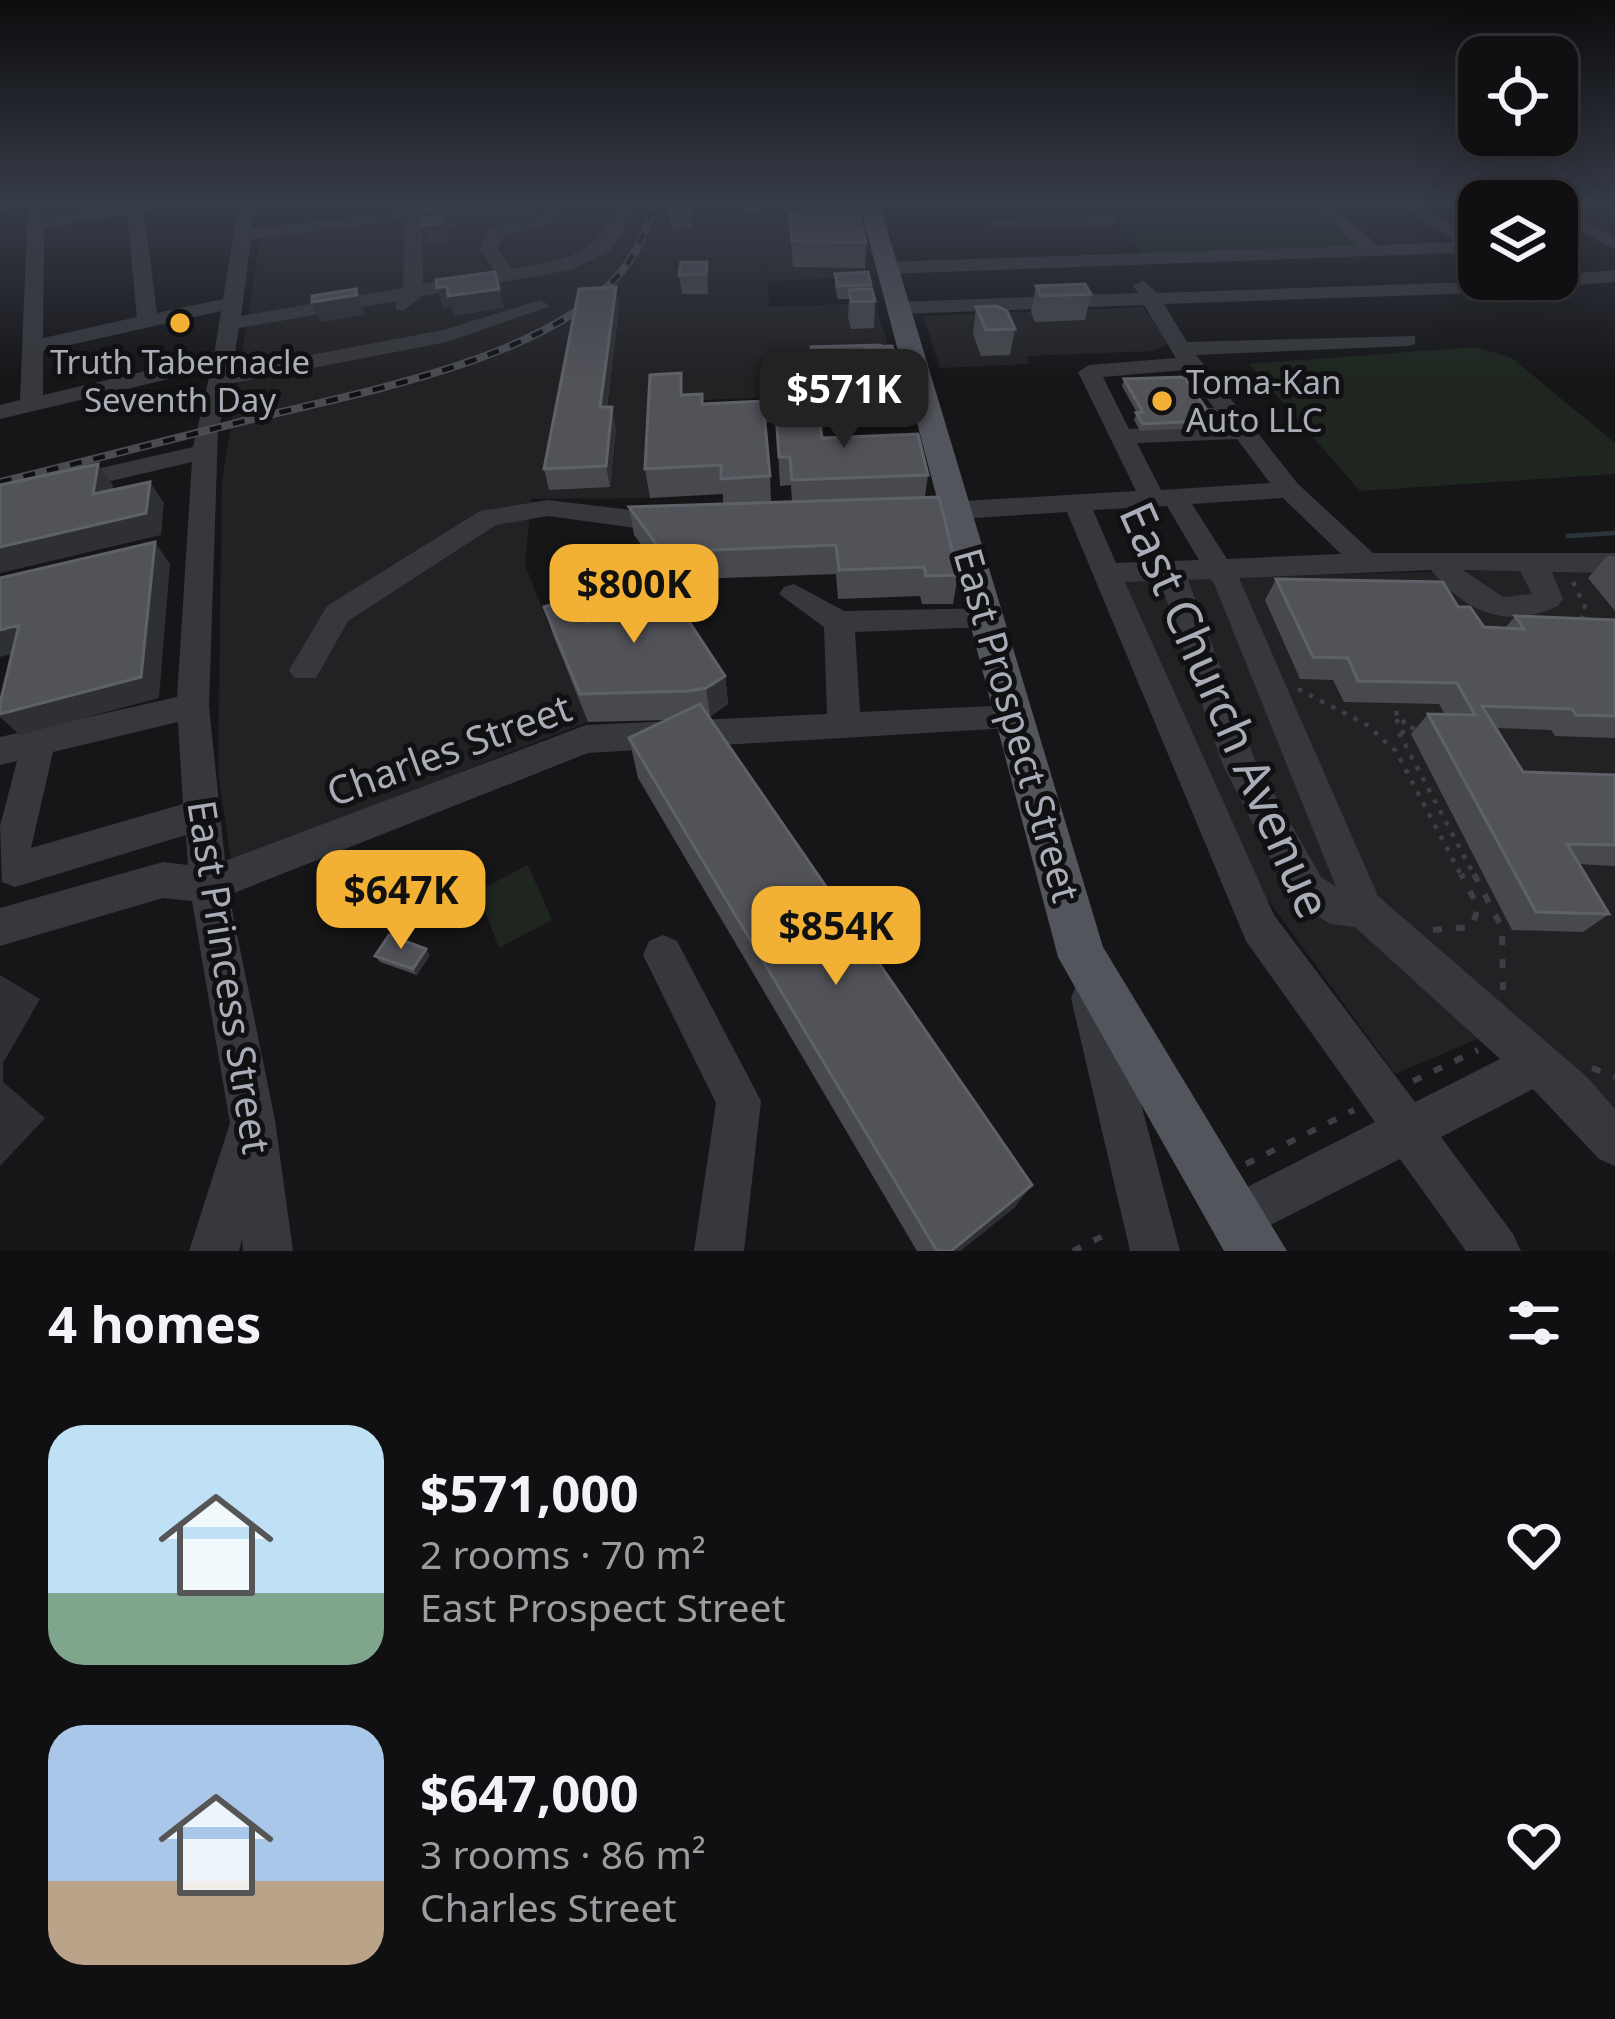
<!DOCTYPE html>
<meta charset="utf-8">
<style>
:root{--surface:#101012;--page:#19191b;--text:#f1f3f6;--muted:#9c9d9f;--line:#303032;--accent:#f2b134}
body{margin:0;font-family:"Noto Sans",sans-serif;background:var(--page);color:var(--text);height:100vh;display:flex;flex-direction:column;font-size:45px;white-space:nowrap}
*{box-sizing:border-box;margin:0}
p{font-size:39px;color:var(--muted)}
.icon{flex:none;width:66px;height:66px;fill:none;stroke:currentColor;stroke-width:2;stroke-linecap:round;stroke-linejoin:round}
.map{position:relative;height:1251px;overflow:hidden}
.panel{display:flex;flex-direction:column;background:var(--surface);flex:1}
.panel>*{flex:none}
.tools{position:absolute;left:1458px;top:36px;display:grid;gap:24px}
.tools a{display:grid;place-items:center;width:120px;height:120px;border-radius:24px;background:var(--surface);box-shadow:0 12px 48px #0002,0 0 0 3px var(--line);font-size:60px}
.price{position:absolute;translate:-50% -102px;padding:0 27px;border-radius:24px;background:var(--accent);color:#111;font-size:39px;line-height:78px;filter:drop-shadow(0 3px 6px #0008)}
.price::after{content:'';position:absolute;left:50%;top:72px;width:36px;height:27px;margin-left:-18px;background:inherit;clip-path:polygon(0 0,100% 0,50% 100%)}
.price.active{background:#222;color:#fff}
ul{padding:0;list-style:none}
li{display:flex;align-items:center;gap:36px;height:300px;padding:0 48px}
li span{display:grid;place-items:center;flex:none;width:336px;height:240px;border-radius:36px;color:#555}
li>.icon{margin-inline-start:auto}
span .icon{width:144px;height:144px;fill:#fffc;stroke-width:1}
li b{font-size:51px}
h2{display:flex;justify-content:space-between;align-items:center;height:144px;padding:0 48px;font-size:51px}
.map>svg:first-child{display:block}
.built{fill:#222225}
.green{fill:#1e261f}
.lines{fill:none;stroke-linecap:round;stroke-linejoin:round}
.stream{stroke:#2c353c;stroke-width:4.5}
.path-far1{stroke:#3d3f44;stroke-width:4.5;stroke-dasharray:4.5 8;stroke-linecap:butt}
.path{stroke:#3d3f44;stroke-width:6;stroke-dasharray:9 14;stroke-linecap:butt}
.minor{fill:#37383d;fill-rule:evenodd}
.major{fill:#53555c;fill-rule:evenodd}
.rail-casing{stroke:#4a4c52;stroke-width:8}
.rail{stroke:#111113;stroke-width:4.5;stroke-dasharray:12;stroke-linecap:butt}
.wall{fill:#47494d}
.shaded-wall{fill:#2f3033}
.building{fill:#525359;stroke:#5f6168;stroke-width:3}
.poi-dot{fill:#f2b134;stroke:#111113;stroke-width:4.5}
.labels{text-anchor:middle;stroke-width:10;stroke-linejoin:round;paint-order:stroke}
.far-poi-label{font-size:33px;fill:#a8adb8;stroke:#111113}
.street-label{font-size:39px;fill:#a8adb8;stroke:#111113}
.near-street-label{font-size:48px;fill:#a8adb8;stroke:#111113}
</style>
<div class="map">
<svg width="1615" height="1251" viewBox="0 0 1615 1251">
<rect width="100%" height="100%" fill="#161618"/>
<path class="built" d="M537,203L665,210L849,204L867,277L768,281L769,307L875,303L900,385L867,387L868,393L655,402L650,498L531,499L525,565L588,722L231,861L218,772L222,482L260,239Z
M1143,307L1169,344L1153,351L1027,356L1029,364L940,368L923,316Z
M1515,569L1615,570V1123L1513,1024L1395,1074L1265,896L1120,581Z"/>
<path class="green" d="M1107,203H1313L1365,250L1144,258Z
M1476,347L1512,358L1615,443V474L1360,491L1249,364Z
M528,865L552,920L499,948L477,891Z"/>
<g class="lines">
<path class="stream" d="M1568,536L1615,533"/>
<path class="path-far1" d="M1573,582L1586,609L1581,620
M1298,689L1367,725L1396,751L1462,877
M1399,733L1475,877
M1404,734L1393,713H1399L1407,728H1420"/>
<path class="path" d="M1474,874L1502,928L1503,990
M1433,930L1472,927L1478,907L1461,874
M1592,1068L1615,1077
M1413,1081L1478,1050
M1246,1164L1354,1110
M1073,1251L1113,1231"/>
<path class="minor" d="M0,203H24L0,210Z
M28,203H44V218L132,203H168L144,211L157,313L223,299L239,203H255L252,229L465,203H512L504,208L423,218V284L495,272L480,248L489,228L541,216L555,203H572L553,224L503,236L498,248L512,269C574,259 589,256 625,203H704L696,208H638L611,250L571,270L422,296L403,311L396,309V301L239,328L232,370L443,330L540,300L550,306L447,342L229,384L218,431L209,706L225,861L586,725L827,714L824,627L779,594L784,587L794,584L844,611L998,608L1002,616L987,627L855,632L860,712L1015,705L1027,709L1031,718L1027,727L588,753L229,895L275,1120L293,1251H243L242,1239L239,1251H189L230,1123L192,901L163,898L0,946V908L163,862L188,865L186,835L15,887L2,882L0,826L17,761L0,765V737L177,697L192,462L0,507V491L193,447L211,369L0,419V405L20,400ZM127,214L137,317L43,338L44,228ZM405,220L403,288L241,316L251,240ZM221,311L214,355L43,395V351ZM178,722L183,804L31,848L53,752Z
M1311,203H1329L1377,245L1455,242L1396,203H1415L1479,242V252L887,274L878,268L887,262L1356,246Z
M1557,208L1615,237V249L1557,220Z
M1115,216V224L1109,225L996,228L987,223L996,218Z
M1615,270V282L1481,293L1164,304L1187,342L1415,336V344L1408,346L1196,355L1298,484L1373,553H1615V573L1552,572L1563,599L1558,606C1507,630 1465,612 1431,570L1239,578L1378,896L1588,1078L1615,1109V1166L1599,1159L1533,1089L1441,1137L1513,1234L1521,1251H1466L1400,1159L1237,1242L1220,1235L1213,1218L1220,1201L1375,1122L1246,941L1067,512L930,521L917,512L930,503L1136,491L1078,372L1089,365L1176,358L1144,305L899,314L889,308L899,302L1138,293L1133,286L1143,280L1157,293L1557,279V275ZM1185,370L1227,425L1129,429L1103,377ZM1237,439L1270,483L1161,490L1137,443ZM1283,498L1341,554L1227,559L1192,504ZM1167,506L1199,560L1116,563L1093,510ZM1463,570L1520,571L1532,594L1503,597ZM1211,579L1215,586L1336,887L1321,877L1255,760L1188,580ZM1160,581L1222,763L1293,903L1331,924L1355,927L1500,1059L1415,1102L1274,915L1125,582Z
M923,390L931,392V402L868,420L727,424L715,417L727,410L867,406Z
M548,500L672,515L685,524L672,533L548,516L496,525L348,621L316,678H294L289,670L327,606L480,511Z
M663,935L677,941L761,1101L744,1251H694L716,1103L643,955L649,941Z
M1092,977L1107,983L1113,998L1180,1251H1130L1071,998L1077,983Z"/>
<path class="major" d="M859,203H879L1103,947L1287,1251H1224L1058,957Z"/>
<defs>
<path id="rail" d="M0,482C83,462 166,441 248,420C353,394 526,363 606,288C633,263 644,238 654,203"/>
</defs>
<use href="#rail" class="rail-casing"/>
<use href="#rail" class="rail"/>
</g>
<path class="wall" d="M692,203V228L671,229L669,210Z
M743,203H763V213H743Z
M800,203H854L853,212L866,243L865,268L793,267L789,214H801Z
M707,262L708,294H682L679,275Z
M835,274L871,285L875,301L874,328L851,329L848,317L849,299H838L835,287Z
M1036,286L1091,294L1085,320L1035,322L1031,312Z
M619,307L607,407L616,428L610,487L549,490L544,469Z
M976,307L1015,329L1010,355L981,356L973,334Z
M811,347H880L896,358L893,385L866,387L864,372L814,374Z
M1124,379L1207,410L1221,420L1218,427L1140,431L1134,420L1137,413L1122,386Z
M683,395L703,404L770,476L771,502H792L791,485L780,486L776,414L822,438L928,475L925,497L958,575L953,604H922L920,596L838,599L836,574L667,580L634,535L629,507L723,504V494L650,498L645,469Z
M1607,556H1615V611L1588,578Z
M636,576L725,676L728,704L709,717L1015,1207L960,1251H917L638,778L629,738L668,720L588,722L553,635L544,607L587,623L642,605Z
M1276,579L1458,607L1484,627L1505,628L1515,616L1615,620V738L1555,736L1551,730L1496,728L1523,772L1615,775V866L1579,864L1609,914L1583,932L1512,930L1411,734L1428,714H1445L1439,704L1344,702L1333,680L1300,679L1265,600Z
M430,955L417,975L380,962L375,956Z"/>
<path class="shaded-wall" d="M495,203H539L542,215L446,228L447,242L428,244L419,212Z
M495,272L504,308L454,316L451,306L443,308L437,288Z
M616,287L619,307L604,428L600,407Z
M356,289L365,315L321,322L312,302Z
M612,407L616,428L610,487L606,466Z
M98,464L113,485L109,516L93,494Z
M150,482L164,503L161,535L0,573V547Z
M155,542L170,564L159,698L20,735L0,717V714Z
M19,625L39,647L0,657V630Z
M725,676L728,704L710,716L706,688Z
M426,949L430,955L417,975L413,969Z
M0,975L40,999L3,1063V1082L45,1118L0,1166Z
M1032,1185L1015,1207L960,1251H951Z"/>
<path class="building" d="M419,203H495L419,212Z
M669,203H691V209L669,210Z
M858,212L866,243L792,241L789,214Z
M443,216L442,223L422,225L423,218Z
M681,262H707L706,274L679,275Z
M495,272L499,289L448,296L447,286L437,288L436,280Z
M868,272L871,285L838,286L835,274Z
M1085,284L1091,294L1041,296L1036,286Z
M616,287L600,407H612L606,466L544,469L579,289Z
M356,289L357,295L312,302V296Z
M872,289L875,301L852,302L849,290Z
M997,306L1007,311L1015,329L986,330L976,307Z
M880,345V347H865L864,365L814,367L811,347Z
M892,346L896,358L868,359L865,347Z
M681,373V395L702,394V404L763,401L770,476L721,479V465L645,469L650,375Z
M1184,377L1207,410H1214L1221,420L1143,424L1136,413L1143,412L1124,379Z
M818,407L822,438L918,434L928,475L792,480L790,457H779L776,414Z
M98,464L93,494L150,482L146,513L0,547V485Z
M939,497L958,575L926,576L924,567L839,570L836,545L662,552L629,507Z
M155,542L141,677L0,714V703L19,625L0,630V578Z
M655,570L725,676L706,688L689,691L580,694L544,607L576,597L587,623L651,603L636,576Z
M1276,579L1443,582L1458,607H1470L1484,627L1524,629L1515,616L1615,620V716L1576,715L1572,709L1482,706L1523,772L1615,775V845L1567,844L1609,914L1536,912L1428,714L1475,715L1457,683L1358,681L1348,658L1313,657Z
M700,704L1032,1185L951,1251H937L629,738Z
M389,935L426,949L413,969L375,956Z"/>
<linearGradient id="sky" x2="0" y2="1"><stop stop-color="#0c0c0d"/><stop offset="0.54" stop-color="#363c48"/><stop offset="1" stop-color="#363c48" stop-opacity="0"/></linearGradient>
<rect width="1615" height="378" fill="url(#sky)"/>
<g class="poi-dot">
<circle cx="180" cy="323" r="12"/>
<circle cx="1162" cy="401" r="12"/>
</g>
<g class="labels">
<g class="far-poi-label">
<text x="180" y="374">Truth Tabernacle<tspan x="180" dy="38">Seventh Day</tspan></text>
<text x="1186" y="394" text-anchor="start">Toma-Kan<tspan x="1186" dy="38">Auto LLC</tspan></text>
</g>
<g class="street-label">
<text transform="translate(1017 725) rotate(74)" y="14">East Prospect Street</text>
<text transform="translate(449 750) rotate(-20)" y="14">Charles Street</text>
<text transform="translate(229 977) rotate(81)" y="14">East Princess Street</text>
</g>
<g class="near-street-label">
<text transform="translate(1225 710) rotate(66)" y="17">East Church Avenue</text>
</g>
</g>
</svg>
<div class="tools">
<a><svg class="icon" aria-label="locate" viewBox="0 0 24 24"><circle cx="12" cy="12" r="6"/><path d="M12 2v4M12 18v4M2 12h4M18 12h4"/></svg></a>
<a><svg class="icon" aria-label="layers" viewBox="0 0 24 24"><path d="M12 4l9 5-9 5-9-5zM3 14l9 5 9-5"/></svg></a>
</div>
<b class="price active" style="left:844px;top:451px">$571K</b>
<b class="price" style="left:634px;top:646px">$800K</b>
<b class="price" style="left:401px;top:952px">$647K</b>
<b class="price" style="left:836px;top:988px">$854K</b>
</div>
<section class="panel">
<h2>4 homes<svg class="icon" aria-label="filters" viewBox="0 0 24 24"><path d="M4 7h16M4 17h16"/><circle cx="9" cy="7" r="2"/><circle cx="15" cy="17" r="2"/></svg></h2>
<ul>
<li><span style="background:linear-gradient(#bfe0f5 70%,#7fa58c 0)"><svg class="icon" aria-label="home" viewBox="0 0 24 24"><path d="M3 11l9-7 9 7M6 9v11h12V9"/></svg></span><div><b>$571,000</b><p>2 rooms · 70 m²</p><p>East Prospect Street</p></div><svg class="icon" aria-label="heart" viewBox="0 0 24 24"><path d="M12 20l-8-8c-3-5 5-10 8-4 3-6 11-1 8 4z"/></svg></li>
<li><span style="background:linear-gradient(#a9c7e8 65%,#b9a48a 0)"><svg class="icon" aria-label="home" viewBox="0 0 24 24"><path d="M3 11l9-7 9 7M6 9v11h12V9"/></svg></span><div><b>$647,000</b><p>3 rooms · 86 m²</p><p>Charles Street</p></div><svg class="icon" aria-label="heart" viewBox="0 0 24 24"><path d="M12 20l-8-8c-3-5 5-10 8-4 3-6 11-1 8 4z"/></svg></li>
</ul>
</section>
